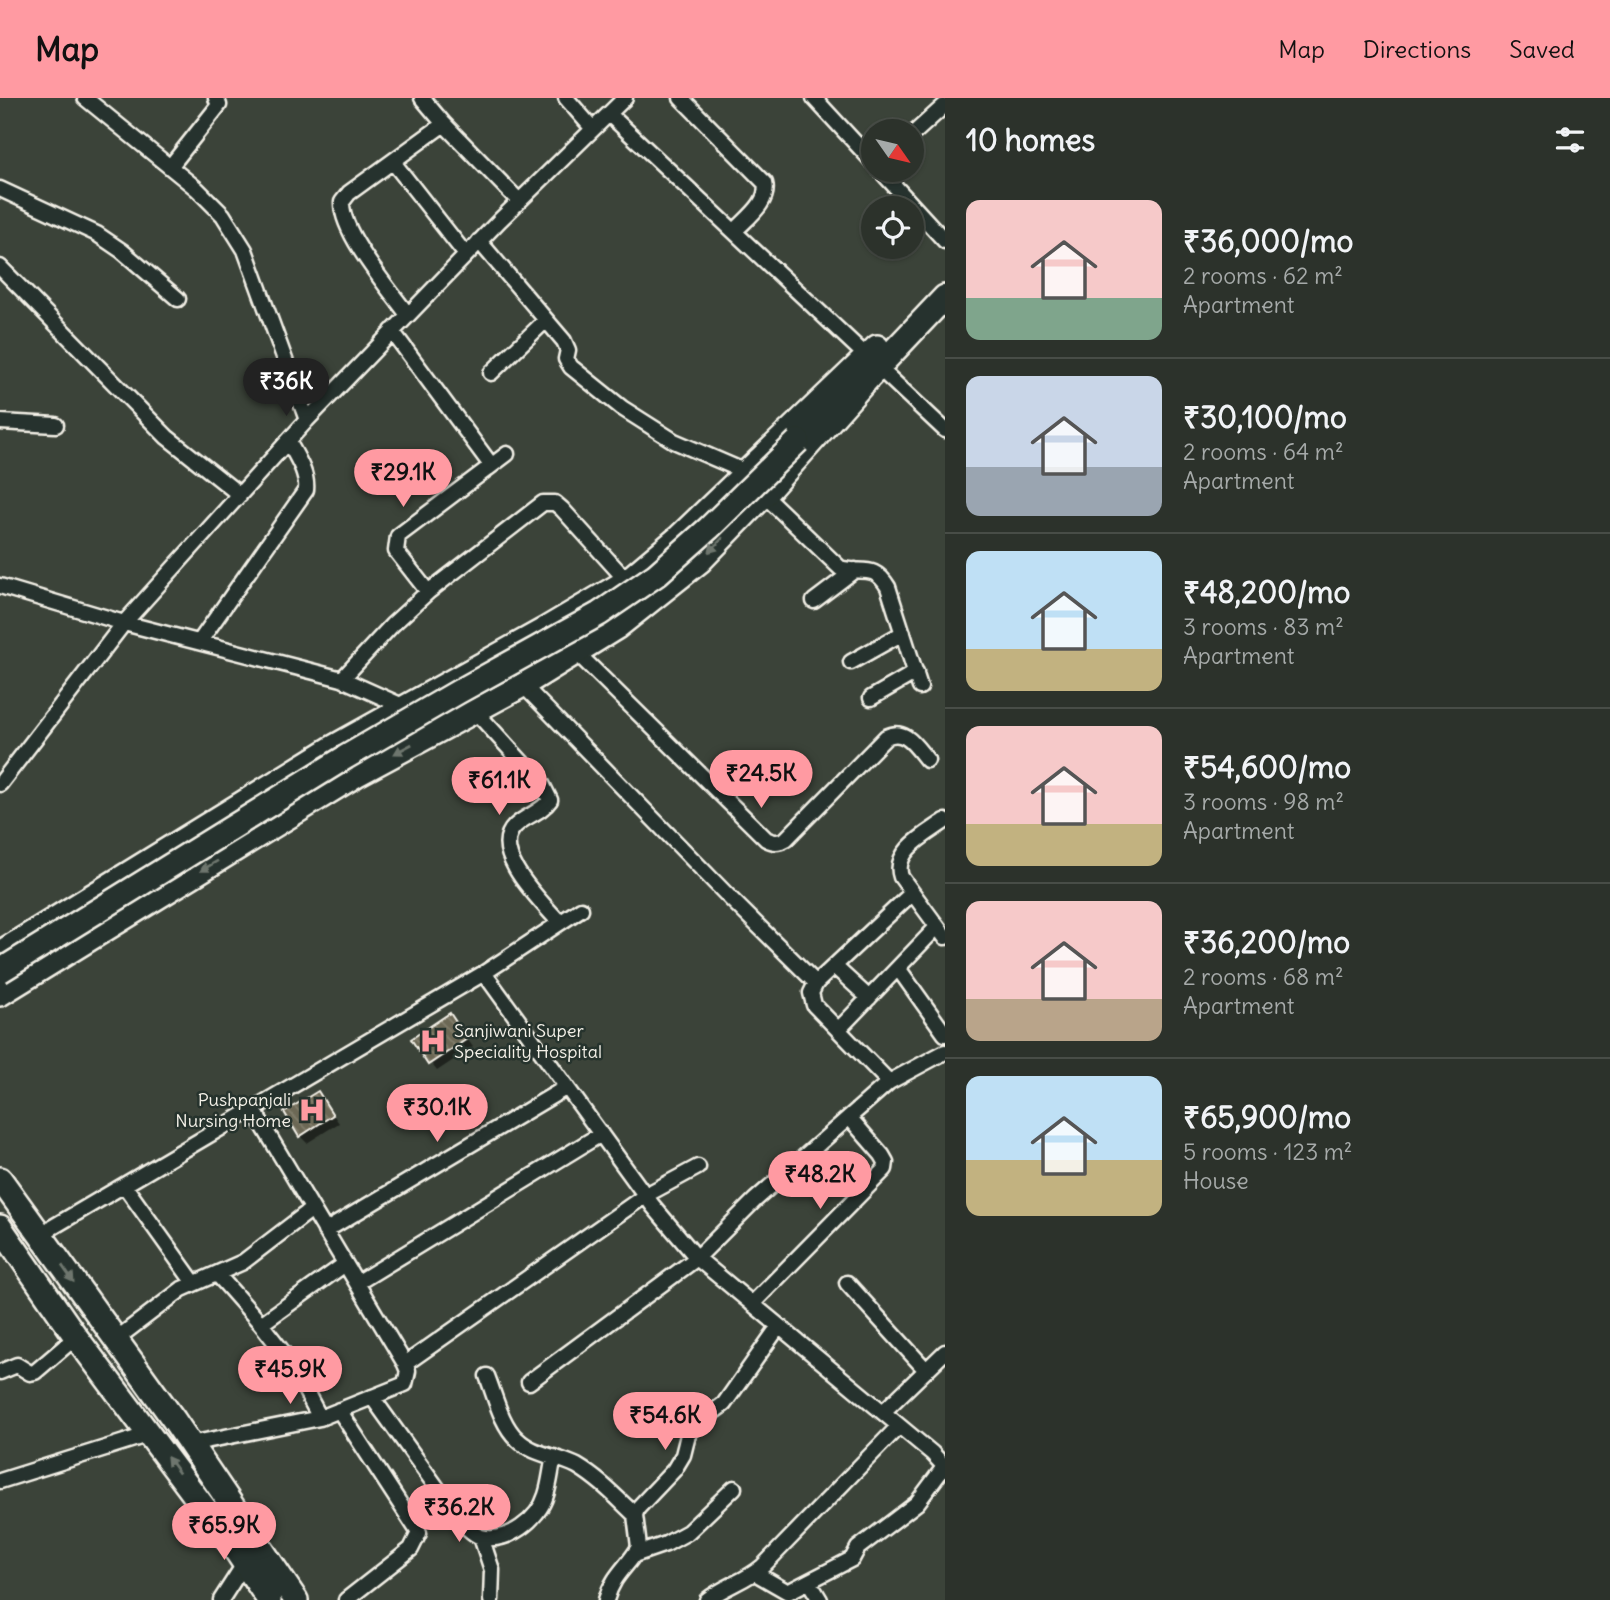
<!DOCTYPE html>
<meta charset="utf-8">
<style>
:root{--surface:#2c322b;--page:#343a33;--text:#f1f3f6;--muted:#a6aaa9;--line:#484d47;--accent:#ff9aa2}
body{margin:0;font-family:Delius,sans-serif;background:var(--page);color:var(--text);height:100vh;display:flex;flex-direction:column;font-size:26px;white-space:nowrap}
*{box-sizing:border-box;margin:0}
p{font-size:23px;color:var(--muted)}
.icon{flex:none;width:38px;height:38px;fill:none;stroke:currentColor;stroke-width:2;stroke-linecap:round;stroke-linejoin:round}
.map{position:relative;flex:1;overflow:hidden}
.details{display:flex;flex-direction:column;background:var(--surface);width:665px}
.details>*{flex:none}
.needle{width:46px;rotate:124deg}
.buttons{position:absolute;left:861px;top:21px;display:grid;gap:14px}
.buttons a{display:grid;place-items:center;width:63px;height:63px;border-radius:50%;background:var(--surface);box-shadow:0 2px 5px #0004,0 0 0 2px var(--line);font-size:35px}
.price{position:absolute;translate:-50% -60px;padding:0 16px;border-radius:24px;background:var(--accent);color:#111;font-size:23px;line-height:46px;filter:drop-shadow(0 2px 4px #0008)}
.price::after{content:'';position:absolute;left:50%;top:42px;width:21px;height:16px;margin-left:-10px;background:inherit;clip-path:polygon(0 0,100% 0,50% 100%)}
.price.selected{background:#222;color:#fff}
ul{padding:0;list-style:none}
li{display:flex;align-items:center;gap:21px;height:175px;padding:0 21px}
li+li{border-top:2px solid var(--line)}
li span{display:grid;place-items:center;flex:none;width:196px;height:140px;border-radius:14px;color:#555}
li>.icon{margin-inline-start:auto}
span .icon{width:84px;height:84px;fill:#fffc;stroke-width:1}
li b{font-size:30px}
h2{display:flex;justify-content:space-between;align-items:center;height:84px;padding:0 21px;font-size:30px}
header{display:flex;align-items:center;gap:42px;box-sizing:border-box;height:98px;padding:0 35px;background:var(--accent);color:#111}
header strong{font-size:33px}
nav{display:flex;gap:38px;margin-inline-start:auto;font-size:24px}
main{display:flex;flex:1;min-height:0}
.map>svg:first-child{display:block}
.shadow{fill:#0007}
.building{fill:url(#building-back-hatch);stroke:#f4f1e8;stroke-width:2}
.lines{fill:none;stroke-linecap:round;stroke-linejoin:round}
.minor-casing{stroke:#f4f1e8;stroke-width:19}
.primary-casing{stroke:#f4f1e8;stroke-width:28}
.minor{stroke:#26332d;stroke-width:14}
.primary{stroke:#26332d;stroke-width:23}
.primary-bridge-casing{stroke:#f4f1e8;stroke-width:28;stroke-linecap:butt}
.primary-bridge{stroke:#26332d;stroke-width:23}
.oneway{fill:#6e766e}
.labels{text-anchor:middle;stroke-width:5;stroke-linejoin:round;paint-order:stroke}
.poi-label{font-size:18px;fill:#f4f1e8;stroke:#26332d;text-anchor:start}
</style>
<header>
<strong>Map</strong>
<nav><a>Map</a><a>Directions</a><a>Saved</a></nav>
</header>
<main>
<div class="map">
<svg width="945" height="1502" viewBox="0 0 945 1502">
<defs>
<pattern id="building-back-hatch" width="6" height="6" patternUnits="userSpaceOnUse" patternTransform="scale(1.75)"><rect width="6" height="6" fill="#6c6855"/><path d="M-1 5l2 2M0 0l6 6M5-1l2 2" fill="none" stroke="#827e6d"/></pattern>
</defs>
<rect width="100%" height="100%" fill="#3b4339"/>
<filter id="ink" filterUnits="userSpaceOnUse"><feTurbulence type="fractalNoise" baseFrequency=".0143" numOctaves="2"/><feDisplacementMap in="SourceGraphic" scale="14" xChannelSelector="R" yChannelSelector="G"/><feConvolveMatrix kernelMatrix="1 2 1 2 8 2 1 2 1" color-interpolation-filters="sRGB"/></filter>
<g filter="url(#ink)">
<path class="shadow" d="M450,917L473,949L437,973L413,942Z
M318,995L339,1025L307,1045L300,1038Z"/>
<path class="building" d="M450,915L467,941L428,967L411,941Z
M318,993L333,1017L299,1039L284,1014Z"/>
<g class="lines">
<defs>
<path id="minor" d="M85,0L197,91L223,117L245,152L307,322
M422,0L444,26L519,103
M566,0L593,31
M681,0L765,85C770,104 747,120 735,133
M814,0L873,64
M609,16L945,332
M912,37L944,8
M393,64L466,157
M170,69L219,7L216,0
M880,72L945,143
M0,91L97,136L122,153L178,201
M479,143L564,243L568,252L566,261L571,269L622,310L674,343L746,374
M0,169L167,339L240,397
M408,217C389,191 341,135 342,104L349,95L444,26
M392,233L491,367
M491,275L546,222
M0,324L56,327
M764,397L840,470C861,477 873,464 888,489L920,589
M0,488L124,525L342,581L409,611
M428,494L396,453L398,438L507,356
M814,503L855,472
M200,543L306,392C308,375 296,358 288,343
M576,554L766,741C774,745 778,745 786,741L886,639C905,629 916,649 927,662
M851,564L903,535
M342,581L392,527L428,494L543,405H555L562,411L627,483
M523,587L731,801L816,885
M871,600L916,574
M475,613L542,686L550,702C541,715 526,717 515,728C488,754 543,805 560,825
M0,686L124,525L307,322L500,122L625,0
M945,723C927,736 892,753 901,779L945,839
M834,868L869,900
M898,870L945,936
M484,875L581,811
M838,932L937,829
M889,984L814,907L811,895L816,885L912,795
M253,1011L405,1266L646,1097L698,1069
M124,1087L194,1185
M325,1133L567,989
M41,1136L484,875L653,1108L697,1160L932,1355L945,1369
M217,1176L261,1226L290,1263L320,1320
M357,1185L601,1036
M847,1185L926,1272
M752,1206L885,1071L886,1064L882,1057L849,1019
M261,1226L345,1166
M115,1242L182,1191L243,1164L312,1111
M0,1274L17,1267L30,1275L35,1274L76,1239
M487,1278C495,1298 501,1326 517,1341C533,1357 558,1358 577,1368C599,1381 616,1399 635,1417
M529,1284L697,1160L755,1102L889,984L945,954
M372,1299L463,1426C469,1431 474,1437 481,1439C507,1446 539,1421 546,1397C550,1385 551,1371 554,1359
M339,1312L419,1435L411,1451L346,1502
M883,1314L945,1254
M190,1346L320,1320L405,1286L408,1273L405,1266
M0,1383L150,1336
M481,1439L492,1472L491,1502
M634,1457L666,1446L688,1434L734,1390
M755,1475L788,1494L852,1461L858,1450L917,1405L944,1369
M809,1484L820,1502
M221,1502L248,1460
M606,1502C614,1475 627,1470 639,1449L635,1417L637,1411L674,1372L683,1357L688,1337L694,1328L724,1306L779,1228
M707,1502C725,1488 746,1483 763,1468L899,1328"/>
<path id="primary" d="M0,855L332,650L544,532L627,483L678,440L877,249
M0,896L356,677L523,587L617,529L700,463L764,397L870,278L945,199
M0,1081L174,1322L296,1502
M0,1129L76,1239L235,1451L269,1502"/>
</defs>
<use href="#minor" class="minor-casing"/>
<use href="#primary" class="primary-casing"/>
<use href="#minor" class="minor"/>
<use href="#primary" class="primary"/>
<defs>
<path id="primary-bridge" d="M0,873L346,659L458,594L599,516L656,477L709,430L798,343"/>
</defs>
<use href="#primary-bridge" class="primary-bridge-casing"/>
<use href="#primary-bridge" class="primary-bridge"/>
</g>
<defs><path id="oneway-solid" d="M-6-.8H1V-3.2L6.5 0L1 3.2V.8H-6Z" transform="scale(1.75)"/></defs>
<g class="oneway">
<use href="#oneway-solid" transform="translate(716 447) rotate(134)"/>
<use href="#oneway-solid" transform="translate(403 651) rotate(151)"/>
<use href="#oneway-solid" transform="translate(209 768) rotate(149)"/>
<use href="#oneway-solid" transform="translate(68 1176) rotate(55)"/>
<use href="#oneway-solid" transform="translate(173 1367) rotate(-126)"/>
</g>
</g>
<defs>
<symbol id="hospital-bare" viewBox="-9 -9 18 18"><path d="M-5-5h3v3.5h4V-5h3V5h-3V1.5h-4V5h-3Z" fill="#ff9aa2" stroke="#26332d" stroke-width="2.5" paint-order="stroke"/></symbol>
</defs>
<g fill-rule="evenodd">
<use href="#hospital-bare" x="414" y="924" width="38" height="38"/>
<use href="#hospital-bare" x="293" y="993" width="38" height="38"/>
</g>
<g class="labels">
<g class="poi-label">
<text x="454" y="939">Sanjiwani Super<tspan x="454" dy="21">Speciality Hospital</tspan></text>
<text x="291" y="1008" text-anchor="end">Pushpanjali<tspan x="291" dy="21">Nursing Home</tspan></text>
</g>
</g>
</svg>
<div class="buttons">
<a><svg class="needle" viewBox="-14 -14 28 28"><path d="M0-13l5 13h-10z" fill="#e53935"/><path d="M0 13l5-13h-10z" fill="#a6aaa9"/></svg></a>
<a><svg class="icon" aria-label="locate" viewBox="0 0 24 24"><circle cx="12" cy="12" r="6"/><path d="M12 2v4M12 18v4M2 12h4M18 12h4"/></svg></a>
</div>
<b class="price selected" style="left:286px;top:320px">₹36K</b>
<b class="price" style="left:403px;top:411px">₹29.1K</b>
<b class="price" style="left:761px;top:712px">₹24.5K</b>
<b class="price" style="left:499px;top:719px">₹61.1K</b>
<b class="price" style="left:437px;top:1046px">₹30.1K</b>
<b class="price" style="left:820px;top:1113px">₹48.2K</b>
<b class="price" style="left:290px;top:1308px">₹45.9K</b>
<b class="price" style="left:665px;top:1354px">₹54.6K</b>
<b class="price" style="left:459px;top:1446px">₹36.2K</b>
<b class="price" style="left:224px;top:1464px">₹65.9K</b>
</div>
<section class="details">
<h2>10 homes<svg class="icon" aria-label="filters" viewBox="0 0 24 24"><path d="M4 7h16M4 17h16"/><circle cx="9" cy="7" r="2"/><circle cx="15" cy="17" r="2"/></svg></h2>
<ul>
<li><span style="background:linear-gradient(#f6c9c9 70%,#7fa58c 0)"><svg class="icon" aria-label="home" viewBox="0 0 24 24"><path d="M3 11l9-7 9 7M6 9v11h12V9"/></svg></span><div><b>₹36,000/mo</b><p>2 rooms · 62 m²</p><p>Apartment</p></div></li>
<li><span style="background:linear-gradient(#c9d6e8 65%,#9aa5b1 0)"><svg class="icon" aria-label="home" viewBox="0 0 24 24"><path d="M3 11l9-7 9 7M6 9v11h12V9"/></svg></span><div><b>₹30,100/mo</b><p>2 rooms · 64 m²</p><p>Apartment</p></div></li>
<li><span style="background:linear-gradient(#bfe0f5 70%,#c2b280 0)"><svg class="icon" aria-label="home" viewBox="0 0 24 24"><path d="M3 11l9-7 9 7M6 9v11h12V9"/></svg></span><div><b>₹48,200/mo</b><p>3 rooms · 83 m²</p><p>Apartment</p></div></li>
<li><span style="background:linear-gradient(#f6c9c9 70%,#c2b280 0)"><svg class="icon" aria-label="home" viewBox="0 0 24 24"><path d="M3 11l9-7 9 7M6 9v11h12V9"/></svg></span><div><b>₹54,600/mo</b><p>3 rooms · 98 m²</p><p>Apartment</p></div></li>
<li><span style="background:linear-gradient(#f6c9c9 70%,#b9a48a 0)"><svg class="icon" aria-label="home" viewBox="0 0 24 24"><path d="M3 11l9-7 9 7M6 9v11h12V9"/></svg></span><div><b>₹36,200/mo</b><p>2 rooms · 68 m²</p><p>Apartment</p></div></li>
<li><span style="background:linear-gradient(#bfe0f5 60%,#c2b280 0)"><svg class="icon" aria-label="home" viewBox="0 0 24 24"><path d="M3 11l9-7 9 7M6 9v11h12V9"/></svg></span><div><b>₹65,900/mo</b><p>5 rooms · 123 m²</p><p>House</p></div></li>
</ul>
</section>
</main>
